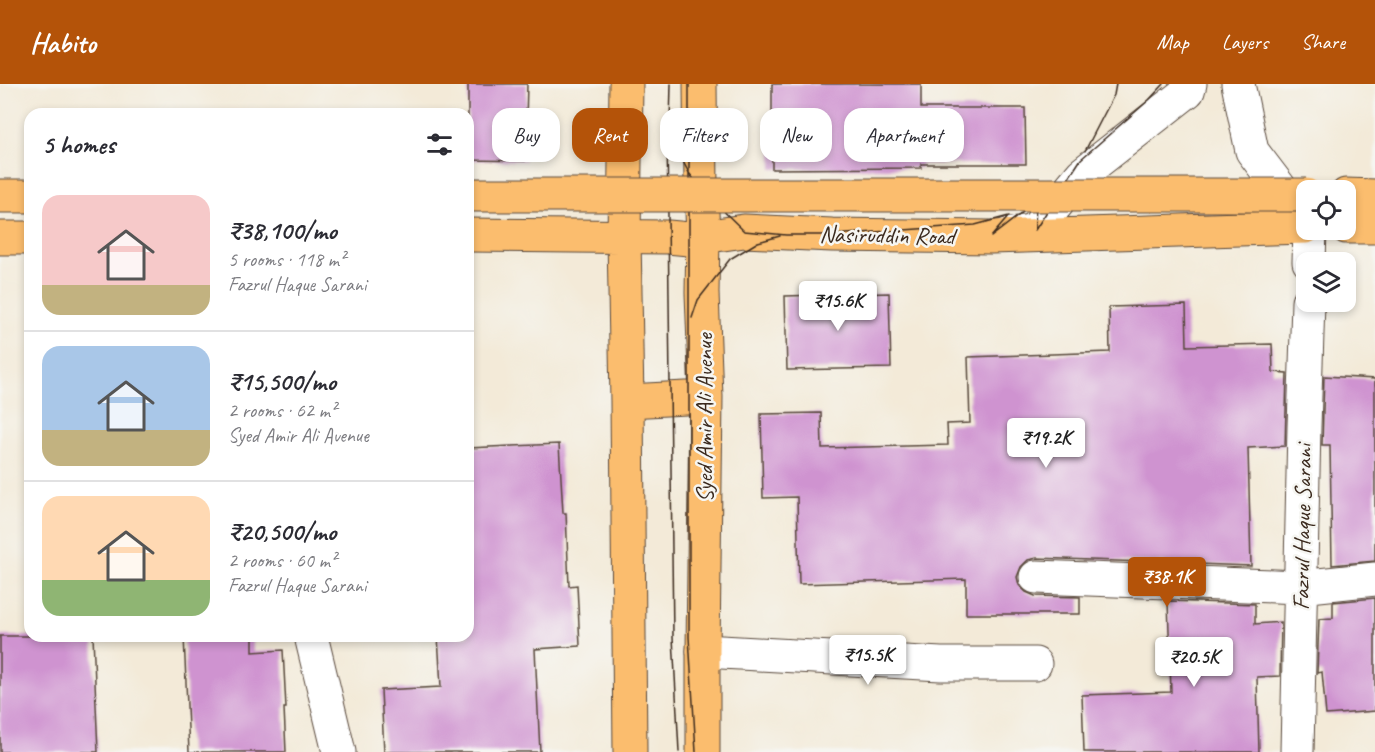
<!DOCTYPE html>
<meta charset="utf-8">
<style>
:root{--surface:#fff;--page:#f7f7f7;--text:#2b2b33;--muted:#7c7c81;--line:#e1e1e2;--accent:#b45309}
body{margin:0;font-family:Caveat,sans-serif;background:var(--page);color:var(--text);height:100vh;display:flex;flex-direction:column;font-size:22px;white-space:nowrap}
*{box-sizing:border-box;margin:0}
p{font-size:20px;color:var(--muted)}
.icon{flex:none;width:33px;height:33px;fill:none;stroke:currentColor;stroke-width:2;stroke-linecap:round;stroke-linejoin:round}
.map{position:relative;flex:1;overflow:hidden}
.details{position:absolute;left:24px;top:24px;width:450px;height:534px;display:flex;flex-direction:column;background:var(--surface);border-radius:18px;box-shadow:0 3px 9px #0003}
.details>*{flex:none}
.banner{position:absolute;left:492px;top:24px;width:570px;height:54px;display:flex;gap:12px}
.controls{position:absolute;left:1296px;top:96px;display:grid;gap:12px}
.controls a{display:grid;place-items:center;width:60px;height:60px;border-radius:12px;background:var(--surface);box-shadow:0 3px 9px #0003;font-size:30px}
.price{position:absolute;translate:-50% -51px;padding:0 14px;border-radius:6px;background:#fff;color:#222;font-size:20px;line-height:39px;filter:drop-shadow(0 2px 3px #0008)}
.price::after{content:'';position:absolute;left:50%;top:36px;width:18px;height:14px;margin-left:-9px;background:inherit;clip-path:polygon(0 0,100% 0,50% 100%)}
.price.active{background:var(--accent);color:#fff}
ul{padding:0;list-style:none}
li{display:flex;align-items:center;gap:18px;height:150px;padding:0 18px}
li+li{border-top:2px solid var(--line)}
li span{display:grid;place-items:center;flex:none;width:168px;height:120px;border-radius:18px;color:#555}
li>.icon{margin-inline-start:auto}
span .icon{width:72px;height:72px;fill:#fffc;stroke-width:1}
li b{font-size:26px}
h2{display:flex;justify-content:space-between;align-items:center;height:72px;padding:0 18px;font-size:26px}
.chip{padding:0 21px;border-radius:18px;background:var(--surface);box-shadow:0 3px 9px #0003;font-size:21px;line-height:54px}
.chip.active{background:var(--accent);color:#fff}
header{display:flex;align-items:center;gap:36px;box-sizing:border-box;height:84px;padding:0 30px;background:var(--accent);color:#fff}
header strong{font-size:28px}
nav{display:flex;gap:33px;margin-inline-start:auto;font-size:21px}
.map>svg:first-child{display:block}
.building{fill:#cf93d0}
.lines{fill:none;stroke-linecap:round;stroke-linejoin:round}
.minor-casing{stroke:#57473a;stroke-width:35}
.major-casing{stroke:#57473a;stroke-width:35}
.highway-casing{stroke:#57473a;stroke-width:35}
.minor{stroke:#fff;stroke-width:33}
.major{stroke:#fbbd6e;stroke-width:33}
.highway{stroke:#fbbd6e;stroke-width:33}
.tram{stroke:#3b2a1e;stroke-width:1.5}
.highway-bridge-casing{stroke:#57473a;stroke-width:35;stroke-linecap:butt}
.highway-bridge{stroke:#fbbd6e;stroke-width:33}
.labels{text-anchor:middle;stroke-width:5;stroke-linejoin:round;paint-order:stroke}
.street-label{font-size:24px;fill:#3b2a1e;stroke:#f6f6f2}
</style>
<header>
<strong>Habito</strong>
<nav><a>Map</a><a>Layers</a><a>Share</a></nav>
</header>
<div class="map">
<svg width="1375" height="668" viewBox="0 0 1375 668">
<rect width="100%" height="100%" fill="#f6f6f2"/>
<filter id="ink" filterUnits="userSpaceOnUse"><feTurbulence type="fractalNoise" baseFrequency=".0167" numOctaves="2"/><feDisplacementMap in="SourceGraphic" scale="12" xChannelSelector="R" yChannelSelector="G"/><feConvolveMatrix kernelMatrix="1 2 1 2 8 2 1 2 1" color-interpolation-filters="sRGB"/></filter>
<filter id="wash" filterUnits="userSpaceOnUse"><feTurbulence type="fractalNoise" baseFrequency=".008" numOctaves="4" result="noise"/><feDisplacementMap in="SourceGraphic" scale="24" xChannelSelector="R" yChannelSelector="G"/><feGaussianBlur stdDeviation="1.35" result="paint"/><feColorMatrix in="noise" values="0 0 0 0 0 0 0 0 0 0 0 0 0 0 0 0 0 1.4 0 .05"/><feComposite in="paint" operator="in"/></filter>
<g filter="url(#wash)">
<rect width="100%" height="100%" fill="#f3ead8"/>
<g id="blocks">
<path class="building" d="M468,0H527L525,77L468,76Z
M772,0H921V24H1025L1026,80H921V84L772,85Z
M889,209L891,284L787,286L785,212Z
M1186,221L1187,262L1272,260L1273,288L1287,289L1285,362L1248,364L1251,482L1037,474L1028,476L1021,483L1017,493L1019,501L1026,508L1035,512L1080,513V530H966V495L799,500L797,413L763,414L761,330L821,329L822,364L948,361L947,340L970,339L968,273L1110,268L1109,223Z
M1324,292L1375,295V477L1332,481L1330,361H1322Z
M559,360L563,429H566L569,502L577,501L580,562L535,565L540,668H384L381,606L441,603L438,552H468V364Z
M1375,514V627L1326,631L1322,588L1317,589L1319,535L1333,534V518Z
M1168,517L1255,520V540L1281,538L1280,592L1257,593L1259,668H1084L1082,611L1171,608Z
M0,552H93L98,668H0Z
M184,552H253V568L283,566L286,624H284L286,668H189Z"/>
</g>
</g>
<g filter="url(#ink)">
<use href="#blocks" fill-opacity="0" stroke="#57473a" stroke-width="1.5"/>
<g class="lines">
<defs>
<path id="minor" d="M1238,0L1252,67L1300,130
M1007,151L1035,146L1082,90L1188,7L1190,0
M1309,178L1310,146
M1036,493L1300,503L1375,495
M311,552L339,668
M703,567L941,580H1035
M1297,668L1304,343L1308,218"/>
<path id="major" d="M626,0L624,153L627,317L630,668
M700,0L701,103L703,153L702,209L706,313L703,567V668
M1346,143H1375
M468,151L668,153L689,155L744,147L832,151L991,153L1306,143
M0,154H30
M627,317L706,313"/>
<path id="highway" d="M1346,111L1375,112
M0,112H30"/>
</defs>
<use href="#minor" class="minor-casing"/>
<use href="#major" class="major-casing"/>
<use href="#highway" class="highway-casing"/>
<use href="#minor" class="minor"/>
<use href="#major" class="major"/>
<use href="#highway" class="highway"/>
<path class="tram" d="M671,0L670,40L677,66L689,89L707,111L744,147L786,151H832L975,141L1009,132L991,153L1036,118L1035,146L1081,75L1149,16L1164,0
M689,0V553L696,668
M667,47L673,553L679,668
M1085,67L1114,11L1116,0
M692,234L698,216L730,175L758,158L780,152"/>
<defs>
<path id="highway-bridge" d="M468,111H1306"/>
</defs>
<use href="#highway-bridge" class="highway-bridge-casing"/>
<use href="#highway-bridge" class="highway-bridge"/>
</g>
</g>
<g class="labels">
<g class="street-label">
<text transform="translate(887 151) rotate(1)" y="8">Nasiruddin Road</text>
<text transform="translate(704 334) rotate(-90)" y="8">Syed Amir Ali Avenue</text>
<text transform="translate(1302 443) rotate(-89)" y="8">Fazrul Haque Sarani</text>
</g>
</g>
</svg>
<div class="controls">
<a><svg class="icon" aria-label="locate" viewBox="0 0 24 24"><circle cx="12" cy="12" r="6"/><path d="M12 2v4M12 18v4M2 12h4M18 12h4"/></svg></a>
<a><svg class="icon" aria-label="layers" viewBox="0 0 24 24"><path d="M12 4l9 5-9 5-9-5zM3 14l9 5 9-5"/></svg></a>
</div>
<b class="price" style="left:838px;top:248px">₹15.6K</b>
<b class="price" style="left:1046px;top:385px">₹19.2K</b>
<b class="price active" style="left:1167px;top:524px">₹38.1K</b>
<b class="price" style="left:868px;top:602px">₹15.5K</b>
<b class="price" style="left:1194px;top:604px">₹20.5K</b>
<div class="banner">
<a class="chip">Buy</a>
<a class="chip active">Rent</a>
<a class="chip">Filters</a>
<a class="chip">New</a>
<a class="chip">Apartment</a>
</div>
<section class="details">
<h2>5 homes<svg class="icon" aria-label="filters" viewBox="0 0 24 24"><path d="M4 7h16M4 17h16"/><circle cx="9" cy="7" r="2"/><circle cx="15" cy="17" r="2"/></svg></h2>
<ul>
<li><span style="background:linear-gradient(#f6c9c9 75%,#c2b280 0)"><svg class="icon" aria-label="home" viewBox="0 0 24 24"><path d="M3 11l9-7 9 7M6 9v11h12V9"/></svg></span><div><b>₹38,100/mo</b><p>5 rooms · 118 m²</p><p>Fazrul Haque Sarani</p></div></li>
<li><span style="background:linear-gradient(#a9c7e8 70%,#c2b280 0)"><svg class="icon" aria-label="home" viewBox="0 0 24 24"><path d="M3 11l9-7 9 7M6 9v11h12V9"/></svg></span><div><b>₹15,500/mo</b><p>2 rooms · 62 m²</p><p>Syed Amir Ali Avenue</p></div></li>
<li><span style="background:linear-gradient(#ffd9b3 70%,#8fb573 0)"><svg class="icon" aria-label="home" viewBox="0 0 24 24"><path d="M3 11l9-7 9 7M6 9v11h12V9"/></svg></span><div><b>₹20,500/mo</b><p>2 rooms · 60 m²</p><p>Fazrul Haque Sarani</p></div></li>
</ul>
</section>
</div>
